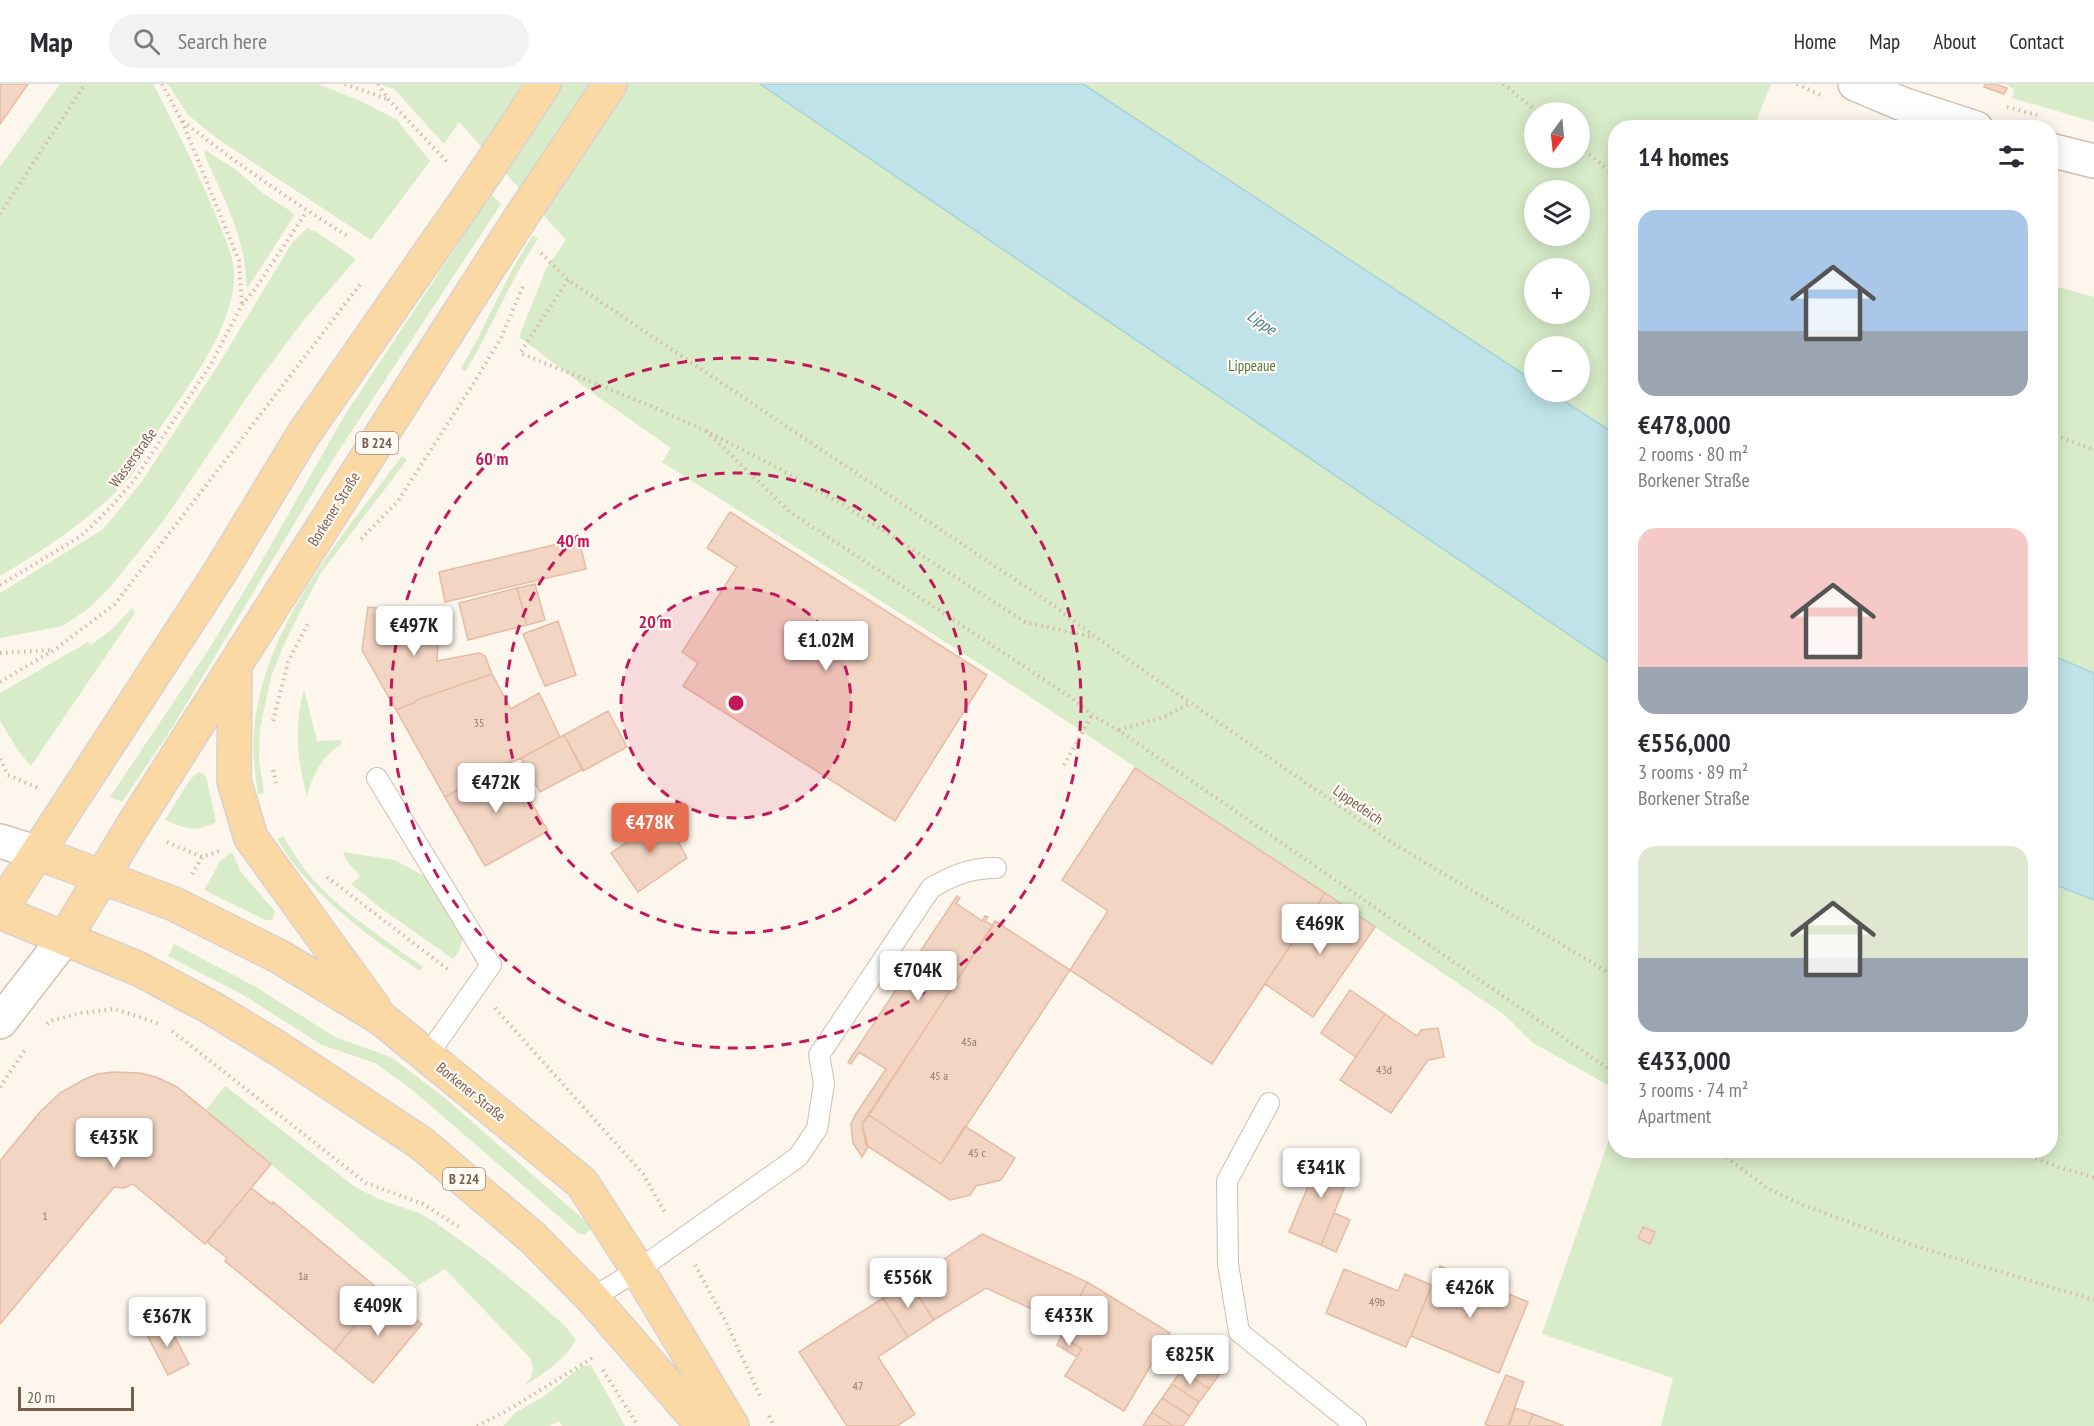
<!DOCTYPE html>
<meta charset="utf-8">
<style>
:root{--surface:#fff;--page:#f2f2f3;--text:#2b2b33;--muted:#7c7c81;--line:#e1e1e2;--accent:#e76f51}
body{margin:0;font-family:"PT Sans Narrow",sans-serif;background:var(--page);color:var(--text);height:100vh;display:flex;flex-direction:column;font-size:22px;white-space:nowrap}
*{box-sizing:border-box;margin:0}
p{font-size:20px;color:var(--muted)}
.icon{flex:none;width:33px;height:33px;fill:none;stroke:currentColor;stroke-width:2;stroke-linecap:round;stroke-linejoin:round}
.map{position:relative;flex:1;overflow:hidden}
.drawer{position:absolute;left:1608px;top:36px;width:450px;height:1038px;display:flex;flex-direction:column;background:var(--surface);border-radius:24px;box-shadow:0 3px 15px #0003}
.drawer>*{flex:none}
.needle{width:39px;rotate:195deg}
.tools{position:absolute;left:1524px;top:18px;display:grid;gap:12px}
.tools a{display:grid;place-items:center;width:66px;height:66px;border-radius:50%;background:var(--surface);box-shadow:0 3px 15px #0003;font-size:30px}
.scale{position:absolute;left:18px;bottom:15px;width:116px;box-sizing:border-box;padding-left:6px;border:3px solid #7a5c4d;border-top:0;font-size:16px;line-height:21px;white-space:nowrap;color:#7a5c4d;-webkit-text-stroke:4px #fffaf3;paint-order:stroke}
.price{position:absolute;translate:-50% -51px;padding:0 14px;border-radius:6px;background:#fff;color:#222;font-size:20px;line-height:39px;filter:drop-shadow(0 2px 3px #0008)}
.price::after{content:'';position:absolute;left:50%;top:36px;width:18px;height:14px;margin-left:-9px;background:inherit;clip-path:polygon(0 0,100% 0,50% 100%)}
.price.on{background:var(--accent);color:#fff}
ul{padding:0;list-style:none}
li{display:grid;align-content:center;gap:12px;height:318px;padding:0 30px}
li span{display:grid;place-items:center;height:186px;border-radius:18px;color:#555}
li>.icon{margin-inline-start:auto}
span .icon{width:108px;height:108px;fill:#fffc;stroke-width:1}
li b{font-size:26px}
h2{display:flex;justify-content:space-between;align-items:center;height:72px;padding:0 30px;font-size:26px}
header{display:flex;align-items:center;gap:36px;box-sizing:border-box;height:84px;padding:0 30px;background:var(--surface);border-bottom:2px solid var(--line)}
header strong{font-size:28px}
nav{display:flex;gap:33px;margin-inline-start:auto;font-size:21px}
.search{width:420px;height:54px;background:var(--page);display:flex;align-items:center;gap:15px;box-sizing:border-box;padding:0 21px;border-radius:33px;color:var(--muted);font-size:22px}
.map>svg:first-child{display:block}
.green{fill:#d8ecc9;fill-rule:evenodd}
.water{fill:#bfe3e8;stroke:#a5d3da;stroke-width:1.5}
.building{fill:#f3d5c3;stroke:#e6bba3;stroke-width:1.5}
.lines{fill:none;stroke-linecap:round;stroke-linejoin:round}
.lane-casing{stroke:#d1beb0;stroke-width:22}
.street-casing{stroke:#d1beb0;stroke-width:36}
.secondary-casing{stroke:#d6c0b0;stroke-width:36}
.primary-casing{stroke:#dad1cd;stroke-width:36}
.path{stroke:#d9b8a5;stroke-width:4;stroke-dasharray:1.5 4.5;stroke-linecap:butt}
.lane{stroke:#fff;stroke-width:20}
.street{stroke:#fff;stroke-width:33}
.secondary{stroke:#fff;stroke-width:33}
.primary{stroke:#fbd9a5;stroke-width:33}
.ring{fill:none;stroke:#c2185b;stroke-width:3;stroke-dasharray:10 8}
.labels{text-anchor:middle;stroke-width:4.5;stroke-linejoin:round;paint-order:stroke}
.number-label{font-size:12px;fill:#987a6a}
.shield{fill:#fffaf3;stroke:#a28b7f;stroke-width:1.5}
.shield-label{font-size:14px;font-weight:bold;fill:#7a5c4d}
.park-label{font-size:15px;fill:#537a41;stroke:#fffaf3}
.street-label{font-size:15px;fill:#7a5c4d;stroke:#fffaf3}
.water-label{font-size:16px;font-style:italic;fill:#437c86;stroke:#fffaf3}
.centre{fill:#c2185b;stroke:#fffaf3;stroke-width:3}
.ring-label{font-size:18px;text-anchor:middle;font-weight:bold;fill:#c2185b;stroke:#fffaf3;stroke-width:4.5;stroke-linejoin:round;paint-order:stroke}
</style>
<header>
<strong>Map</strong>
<div class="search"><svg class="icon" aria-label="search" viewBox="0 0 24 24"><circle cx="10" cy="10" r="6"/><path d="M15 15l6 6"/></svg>Search here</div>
<nav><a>Home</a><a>Map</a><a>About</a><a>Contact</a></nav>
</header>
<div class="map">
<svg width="2094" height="1342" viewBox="0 0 2094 1342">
<rect width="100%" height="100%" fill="#fdf6ec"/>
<path class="green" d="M60,0H153C175,42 196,84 214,127C221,144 229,161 233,179C242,234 188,302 159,346C148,363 138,385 124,400C85,439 47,464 0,492V83Z
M168,0H318L363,18L397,36L430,77L371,156L219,56L188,31Z
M380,0H1771L1754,43L1616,44L1615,1005L1533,959L1506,932L1325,809L994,589L662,378L671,364L601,315L519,253L546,185L566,156L459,38L444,60L394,5ZM1534,28H1580V74H1534ZM1534,106H1580V152H1534ZM1534,184H1580V230H1534ZM1534,262H1580V308H1534Z
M2005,0H2094V38L2012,14L2014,5Z
M205,66L235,85L264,110L292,128L294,132L249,202H246C247,155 223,114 205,72Z
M491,110L501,120L330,380L172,644L122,718L110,713L209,565L255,489L343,334Z
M307,144L318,149L356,175L303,237L253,304L164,436L111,502L89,524L63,542L0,554V509L102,446L115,431L142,397L217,283L292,159Z
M533,151L538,155C509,197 492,245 465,288L461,284C487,241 505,193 533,151Z
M2051,201L2094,213V1342H1661L1673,1294L1542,1250L1615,1038L1616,1066H2050Z
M402,372L407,376L321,489L300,528L283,563L271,593L260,645L259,676L264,709L258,710C255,689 252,668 254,646C264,540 341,454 402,372Z
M132,524L135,529L31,682L19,668L0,637V609L88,558L91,561L111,546Z
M304,605L317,657L340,656L342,660C322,671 313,691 307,712C297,677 294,641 304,605Z
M199,688L206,692L216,738C194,749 187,745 165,736C172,726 190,691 199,688Z
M283,752C290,764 298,776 306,787C338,826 383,854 423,883L420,887C379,859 338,831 305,793C294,782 286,768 277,755Z
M232,768L241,788L273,825L275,829L272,836H265L204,806L221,776Z
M343,768L395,776L433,797L463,852C461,861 460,869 453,875L382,825L351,800L360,792L346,776Z
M174,860L256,903L335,953L391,973L445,1014L592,1143L585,1151L578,1149L410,1004L375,979L322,961L245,912L168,872Z
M225,1002L355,1103L381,1116L419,1129L436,1139L486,1175L530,1211L565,1242L576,1256C564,1277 544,1289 524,1302C533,1293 535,1285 530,1274L445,1185L417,1202L206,1026Z
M591,1281L625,1342H562L559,1337L549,1342H503L516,1328L543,1313L582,1282Z"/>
<path class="water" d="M760,0H1083L1534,297V308H1550L1615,350V582Z
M2051,571L2094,589V816L2051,799Z"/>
<path class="building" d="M0,0H28L0,40Z
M1985,0H1995L2007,4L2004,10L1984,3Z
M730,428L987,591L895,737L683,602L698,579L682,568L737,483L707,464Z
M579,455L586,485L445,518L439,488Z
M535,500L545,536L527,541L517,504Z
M517,504L527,541L468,556L459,519Z
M368,523L418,529L431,526L429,544L439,542L437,577L479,569L485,572L492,590L416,616V618L396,626L362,566Z
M558,537L576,591L545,602L523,550Z
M492,590L511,625L539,609L560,653L521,674L509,679L508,678L445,713L396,626L416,618V616Z
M608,627L627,663L583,687L564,651Z
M564,651L583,685L540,708L521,674Z
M508,678L548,747L485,782L445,713Z
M1135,684L1325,809L1212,980L1070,886L1108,827L1062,796Z
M665,732L687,774L638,808L611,769Z
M1325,809L1375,843L1313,933L1265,900Z
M957,812L960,814L956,819L982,837L985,832L988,833L985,837L993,842L862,1040L868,1063L862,1073L853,1059L851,1040L855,1031L886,985L859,968L851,980L848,978L900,900L902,902L915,883L912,880Z
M995,837L1070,886L941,1080L869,1031Z
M1350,906L1385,930L1356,973L1321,949Z
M1385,930L1417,952L1421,946L1438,944L1444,973L1428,976L1391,1029L1340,996Z
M113,988L140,989L156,993L177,1003L271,1080L205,1160L133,1100L124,1104L114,1103L0,1240V1077L40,1028L60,1009L85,995L98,990Z
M869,1031L941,1080L965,1042L1015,1074L1001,1096L976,1102L970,1111L950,1116L866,1061L862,1040Z
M1322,1069L1353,1082L1321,1161L1289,1148Z
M251,1104L272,1120L273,1118L382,1208L334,1267L225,1177L227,1174L207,1158Z
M1334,1129L1350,1136L1336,1168L1321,1161Z
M1643,1143L1655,1148L1650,1160L1638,1154Z
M982,1150L1087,1198L1067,1241L986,1204L934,1236L909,1198Z
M1440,1182L1528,1218L1499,1289L1411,1252Z
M1344,1185L1398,1207L1405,1190L1432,1201L1406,1263L1326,1229Z
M909,1198L934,1236L908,1253L883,1214Z
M1087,1198L1170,1249L1124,1327L1065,1292L1082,1265L1061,1252Z
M382,1208L422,1240L373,1299L334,1267Z
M883,1214L908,1253L878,1273L915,1330L897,1342H847L799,1268Z
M167,1238L189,1280L168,1291L146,1249Z
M1061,1252L1082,1265L1077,1273L1057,1261Z
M1201,1258L1228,1277L1219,1291L1191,1272Z
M1191,1272L1219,1291L1209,1305L1181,1286Z
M1181,1286L1209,1305L1199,1318L1172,1300Z
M1506,1291L1524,1298L1508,1342H1490L1485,1340Z
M1172,1300L1199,1318L1190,1332L1162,1314Z
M1162,1314L1190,1332L1183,1342H1173L1152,1328Z
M1515,1324L1533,1330L1528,1342H1509Z
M1152,1328L1173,1342H1143Z
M1533,1330L1564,1342H1528Z"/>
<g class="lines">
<defs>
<path id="lane" d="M377,694L491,881L427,972
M1269,1019L1227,1097L1228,1180L1239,1248L1356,1342
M592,1214L638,1186L798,1073L817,1045L824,999L819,971L931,804C954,791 969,784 996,784"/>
<path id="street" d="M1855,0L1905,21L1976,44
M2050,66L2094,77"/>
<path id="secondary" d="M0,757L38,769
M0,938L65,854"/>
<path id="primary" d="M235,582L234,697L251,754L374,924
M38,769L174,820L280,873L382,935L582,1099L638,1186L732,1342
M0,826L220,488L303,351L479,98L544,0
M0,828L139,885L210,923L279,965L421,1059L533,1154L592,1214L703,1342
M65,854L132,743L424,284L519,136L610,0"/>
</defs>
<use href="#lane" class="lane-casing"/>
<use href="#street" class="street-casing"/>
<use href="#secondary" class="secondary-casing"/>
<use href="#primary" class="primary-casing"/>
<path class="path" d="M162,0L182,37L239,177L242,220
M345,0L387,15
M378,0L388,15L449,80
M1503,0L1538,28
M1797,0L1820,11
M2007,23L2037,31
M183,37C235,79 292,117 349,153
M1580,63L1616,92
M0,130L85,0
M541,169L568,196L1050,519L1097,554L1391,758L1616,893
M568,196L520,269L646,320L706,347L774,382L842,420L1025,538L1093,553
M706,347L790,428L1072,614L1092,631L1118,646L1616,990
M2050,349L2094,366
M361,455L398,417L475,297L501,254L524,200
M0,501L81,452L110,424L133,398L211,280L242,221L255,205L307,127
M0,569L53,566
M0,598L54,566L115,520L362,198
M273,637L288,578L309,537
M1119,646L1166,632L1191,619
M0,675L8,691L38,704
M1064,681L1092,631
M273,686L277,702
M167,758L202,773
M192,790L202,773L219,767
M327,793L450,887
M495,924L643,1090L666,1130
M47,940L50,937L81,929L115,925L160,940
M172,947L366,1099L423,1120L461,1144
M0,1003L25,966
M1717,1066L1767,1104L1805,1122L1915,1162L2094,1216
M2013,1066L2064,1085L2094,1093
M695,1181L725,1236L761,1314
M603,1286L638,1342
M769,1332L774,1342
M477,1342L508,1326L594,1273"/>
<use href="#lane" class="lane"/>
<use href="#street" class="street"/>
<use href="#secondary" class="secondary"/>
<use href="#primary" class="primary"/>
</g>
<circle cx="736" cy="619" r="115" fill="#c2185b" fill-opacity=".12"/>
<g class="ring">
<circle cx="736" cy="619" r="115"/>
<circle cx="736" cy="619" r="230"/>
<circle cx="736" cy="619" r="345"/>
</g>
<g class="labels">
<g class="number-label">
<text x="479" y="643">35</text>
<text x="969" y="962">45a</text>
<text x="1384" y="990">43d</text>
<text x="939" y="996">45 a</text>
<text x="977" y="1073">45 c</text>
<text x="45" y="1136">1</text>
<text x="303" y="1196">1a</text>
<text x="1377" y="1222">49b</text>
<text x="858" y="1306">47</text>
</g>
<g class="shield">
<rect x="356" y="348" width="42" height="22" rx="4.5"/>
<rect x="443" y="1084" width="42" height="22" rx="4.5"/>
</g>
<g class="shield-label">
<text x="377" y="364">B 224</text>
<text x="464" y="1100">B 224</text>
</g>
<g class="park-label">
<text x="1252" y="287">Lippeaue</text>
</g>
<g class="street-label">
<text transform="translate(133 374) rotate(-54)" y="5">Wasserstraße</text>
<text transform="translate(334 425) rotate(-58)" y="5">Borkener Straße</text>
<text transform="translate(1358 721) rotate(35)" y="5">Lippedeich</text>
<text transform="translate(471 1008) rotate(39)" y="5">Borkener Straße</text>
</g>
<g class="water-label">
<text transform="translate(1262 238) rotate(34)" y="6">Lippe</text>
</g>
</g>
<circle cx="736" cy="619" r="9" class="centre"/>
<g class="ring-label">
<text x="492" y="381">60 m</text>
<text x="573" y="463">40 m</text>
<text x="655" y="544">20 m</text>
</g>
</svg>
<div class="tools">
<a><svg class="needle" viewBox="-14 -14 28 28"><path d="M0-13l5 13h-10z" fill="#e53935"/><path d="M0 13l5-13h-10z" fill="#7c7c81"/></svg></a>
<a><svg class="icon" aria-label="layers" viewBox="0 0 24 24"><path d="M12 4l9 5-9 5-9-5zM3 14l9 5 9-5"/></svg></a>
<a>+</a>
<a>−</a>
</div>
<div class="scale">20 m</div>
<b class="price" style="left:414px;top:573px">€497K</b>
<b class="price" style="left:826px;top:588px">€1.02M</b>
<b class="price" style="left:496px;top:730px">€472K</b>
<b class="price on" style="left:650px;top:770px">€478K</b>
<b class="price" style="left:1320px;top:871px">€469K</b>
<b class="price" style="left:918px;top:918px">€704K</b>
<b class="price" style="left:114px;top:1085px">€435K</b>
<b class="price" style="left:1321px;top:1115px">€341K</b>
<b class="price" style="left:908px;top:1225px">€556K</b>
<b class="price" style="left:1470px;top:1235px">€426K</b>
<b class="price" style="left:378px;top:1253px">€409K</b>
<b class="price" style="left:1069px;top:1263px">€433K</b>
<b class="price" style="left:167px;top:1264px">€367K</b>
<b class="price" style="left:1190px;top:1302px">€825K</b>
<section class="drawer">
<h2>14 homes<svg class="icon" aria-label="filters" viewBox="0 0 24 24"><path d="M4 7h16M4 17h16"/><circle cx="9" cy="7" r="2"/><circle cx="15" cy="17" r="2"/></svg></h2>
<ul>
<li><span style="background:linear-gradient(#a9c7e8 65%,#9aa5b1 0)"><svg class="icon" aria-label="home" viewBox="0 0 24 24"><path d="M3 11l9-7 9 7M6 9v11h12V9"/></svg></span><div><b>€478,000</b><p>2 rooms · 80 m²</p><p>Borkener Straße</p></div></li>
<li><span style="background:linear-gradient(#f6c9c9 75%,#9aa5b1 0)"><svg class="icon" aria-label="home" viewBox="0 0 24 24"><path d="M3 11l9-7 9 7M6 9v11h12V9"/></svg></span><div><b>€556,000</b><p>3 rooms · 89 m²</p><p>Borkener Straße</p></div></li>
<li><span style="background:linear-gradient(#dfe7d0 60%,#9aa5b1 0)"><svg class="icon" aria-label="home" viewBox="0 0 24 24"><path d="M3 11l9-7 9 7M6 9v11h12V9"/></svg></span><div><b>€433,000</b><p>3 rooms · 74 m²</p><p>Apartment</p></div></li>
</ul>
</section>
</div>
